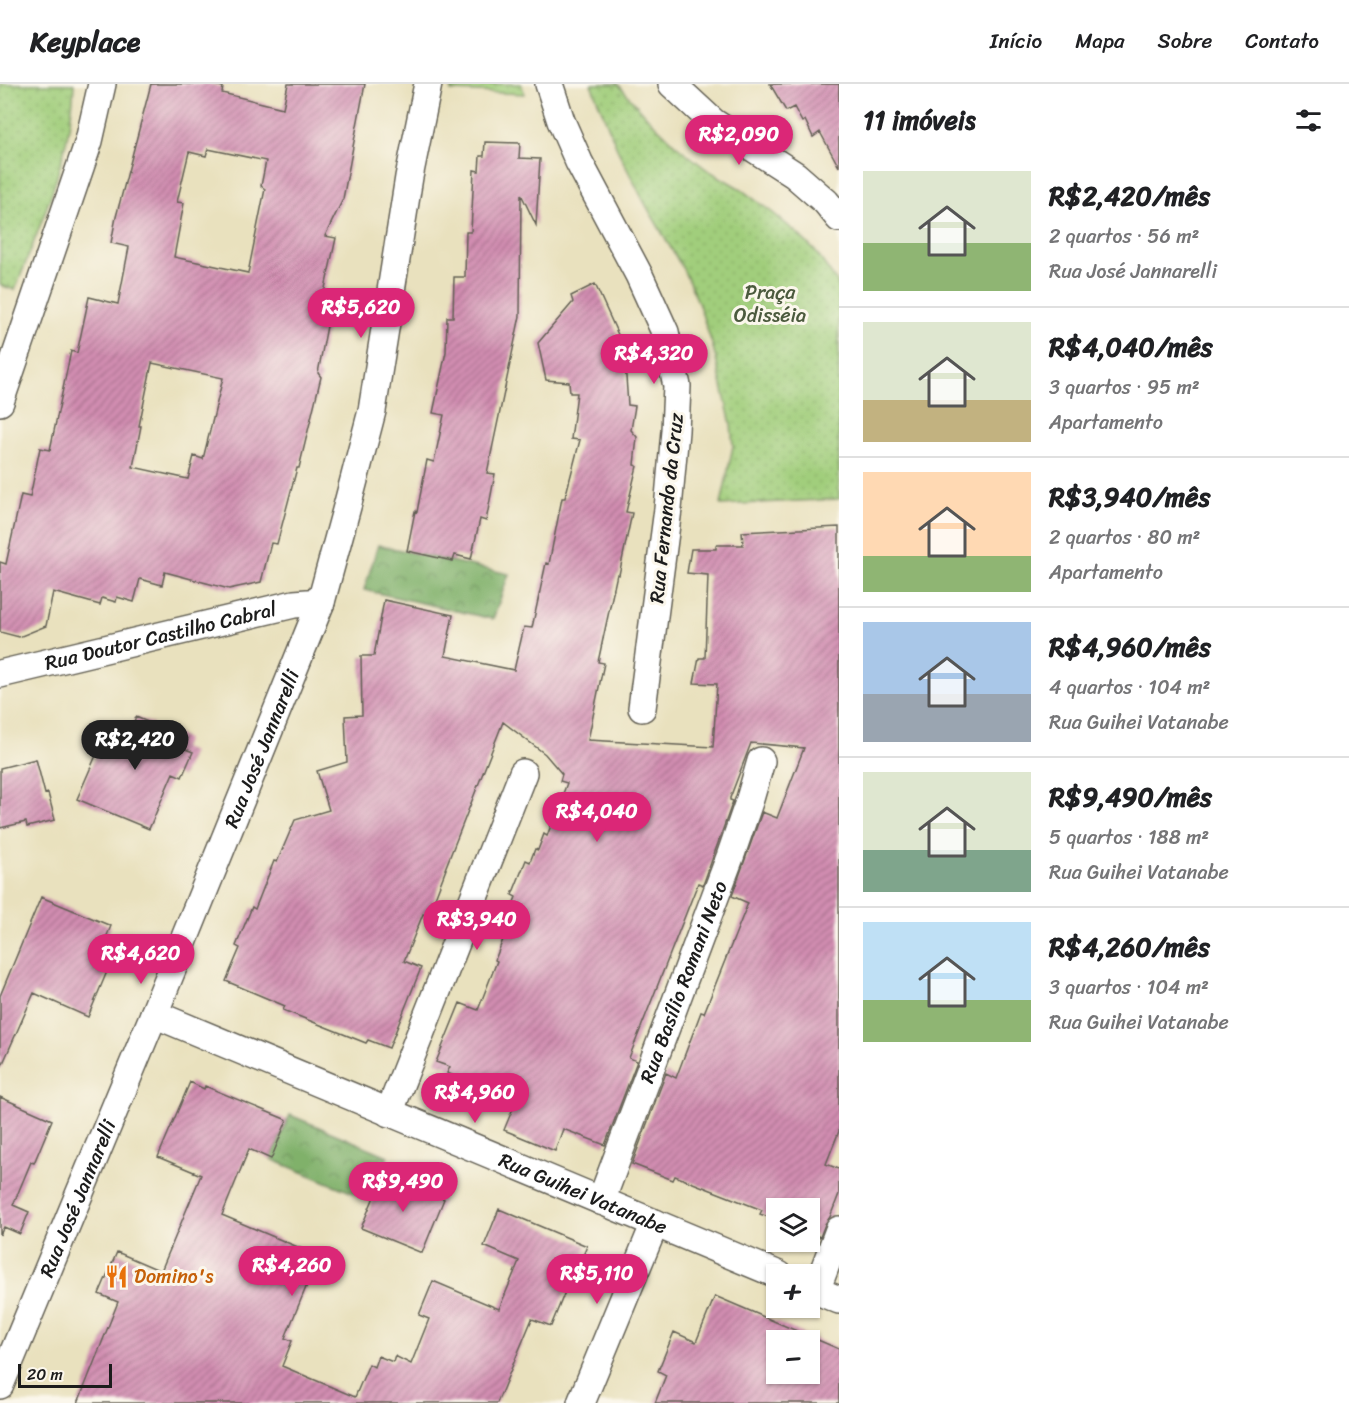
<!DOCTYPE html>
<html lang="pt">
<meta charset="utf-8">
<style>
:root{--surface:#fff;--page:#f2f2f2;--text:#202124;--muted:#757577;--line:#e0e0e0;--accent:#db2777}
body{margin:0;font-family:Sriracha,sans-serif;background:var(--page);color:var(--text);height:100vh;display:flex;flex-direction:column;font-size:22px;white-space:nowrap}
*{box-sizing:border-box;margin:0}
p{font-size:20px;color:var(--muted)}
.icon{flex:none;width:33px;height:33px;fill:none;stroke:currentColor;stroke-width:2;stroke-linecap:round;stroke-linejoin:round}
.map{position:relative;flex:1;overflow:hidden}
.drawer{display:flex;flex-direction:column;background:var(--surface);width:510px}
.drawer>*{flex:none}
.tools{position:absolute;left:766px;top:1114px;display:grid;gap:12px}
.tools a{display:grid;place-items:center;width:54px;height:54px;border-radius:0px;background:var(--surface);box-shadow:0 2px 4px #0004;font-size:30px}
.scale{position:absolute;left:18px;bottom:15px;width:94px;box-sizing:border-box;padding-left:6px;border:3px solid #1c1c1c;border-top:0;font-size:16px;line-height:21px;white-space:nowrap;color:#1c1c1c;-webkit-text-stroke:4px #fbf7ec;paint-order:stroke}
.price{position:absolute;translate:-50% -51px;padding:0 14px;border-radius:21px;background:var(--accent);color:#fff;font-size:20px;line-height:39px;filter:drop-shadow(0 2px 3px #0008)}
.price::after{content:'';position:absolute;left:50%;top:36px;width:18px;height:14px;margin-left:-9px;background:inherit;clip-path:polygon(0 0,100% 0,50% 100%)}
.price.selected{background:#222;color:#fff}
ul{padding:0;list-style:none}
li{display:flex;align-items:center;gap:18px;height:150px;padding:0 24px}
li+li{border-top:2px solid var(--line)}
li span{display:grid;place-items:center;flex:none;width:168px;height:120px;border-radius:0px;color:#555}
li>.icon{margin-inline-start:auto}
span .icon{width:72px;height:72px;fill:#fffc;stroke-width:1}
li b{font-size:26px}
h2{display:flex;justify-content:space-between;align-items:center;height:72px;padding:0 24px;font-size:26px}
header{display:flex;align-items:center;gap:36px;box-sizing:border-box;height:84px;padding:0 30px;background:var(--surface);border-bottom:2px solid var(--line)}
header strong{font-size:28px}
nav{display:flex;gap:33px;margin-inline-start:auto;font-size:21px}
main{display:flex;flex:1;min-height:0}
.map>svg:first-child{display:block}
.grass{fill:url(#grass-dots);stroke:#5e754c;stroke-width:1.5}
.forest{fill:url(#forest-crowns);stroke:#4e6644;stroke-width:1.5}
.building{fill:url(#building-hatch);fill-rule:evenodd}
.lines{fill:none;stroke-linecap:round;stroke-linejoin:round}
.minor-casing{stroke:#646155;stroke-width:30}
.minor{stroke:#fff;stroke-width:27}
.labels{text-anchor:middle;stroke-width:6;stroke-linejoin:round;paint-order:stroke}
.park-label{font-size:20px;fill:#4b5a3d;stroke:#fbf7ec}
.street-label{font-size:20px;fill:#1c1c1c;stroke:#fbf7ec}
.food-label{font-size:20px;fill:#c56008;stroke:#fbf7ec;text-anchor:start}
</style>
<header>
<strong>Keyplace</strong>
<nav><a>Início</a><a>Mapa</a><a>Sobre</a><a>Contato</a></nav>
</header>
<main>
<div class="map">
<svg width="839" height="1319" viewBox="0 0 839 1319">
<defs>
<pattern id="grass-dots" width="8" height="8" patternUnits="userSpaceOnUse" patternTransform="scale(1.5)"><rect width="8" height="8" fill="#a1ce7b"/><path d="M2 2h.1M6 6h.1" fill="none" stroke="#8ab06a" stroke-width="1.8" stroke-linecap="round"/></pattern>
<pattern id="forest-crowns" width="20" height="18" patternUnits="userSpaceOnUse" patternTransform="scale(1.5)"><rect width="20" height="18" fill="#80b16b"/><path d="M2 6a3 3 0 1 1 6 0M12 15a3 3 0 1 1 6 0" fill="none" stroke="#688f57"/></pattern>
<pattern id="building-hatch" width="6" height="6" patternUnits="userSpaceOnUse" patternTransform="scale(1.5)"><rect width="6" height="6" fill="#d18db1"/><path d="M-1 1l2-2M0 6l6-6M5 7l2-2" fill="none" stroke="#a9728f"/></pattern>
</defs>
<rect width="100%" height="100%" fill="#fbf7ec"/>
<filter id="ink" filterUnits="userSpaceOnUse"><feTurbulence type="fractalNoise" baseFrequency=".0167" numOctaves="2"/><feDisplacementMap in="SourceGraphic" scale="12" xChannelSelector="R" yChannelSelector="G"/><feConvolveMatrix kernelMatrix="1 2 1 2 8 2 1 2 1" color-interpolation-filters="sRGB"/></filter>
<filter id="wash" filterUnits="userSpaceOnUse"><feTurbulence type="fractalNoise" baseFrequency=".008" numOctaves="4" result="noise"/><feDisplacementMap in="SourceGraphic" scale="24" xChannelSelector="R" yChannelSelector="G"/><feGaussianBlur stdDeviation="1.35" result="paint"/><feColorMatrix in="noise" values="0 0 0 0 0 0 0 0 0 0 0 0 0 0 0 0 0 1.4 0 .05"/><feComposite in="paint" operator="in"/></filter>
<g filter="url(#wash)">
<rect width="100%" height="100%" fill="#e9e1be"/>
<path class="grass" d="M0,0H74C71,72 41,139 15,206L0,201Z
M453,0H521L525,10L451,7Z
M591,0H618L648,34L677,62L706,85L739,104L773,129L798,150L815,167L839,201V415L721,421L733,362L731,340L713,263L698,218L683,185L644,118L619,69Z"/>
<path class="forest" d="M378,461L509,490L493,535L364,506Z
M290,1031L388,1072L370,1116L271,1075Z"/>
<g id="blocks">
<path class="building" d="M151,0H210L223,3L222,9L283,24L288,0H365L343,115L325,152L336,154L324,209L333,211L318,289L321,293L299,384H297L277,460L271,459L261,498L229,505L165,488L162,501L140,495L134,518L117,513L116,518L102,514L100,521L53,508L46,542L19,553L0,548V478L6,480L21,411L30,413L40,364L50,366L71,267L77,269L89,213L118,220L129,163L111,159L116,133ZM208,65L266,77L261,102L265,105L248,189L174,173L184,119L177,118L189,68L206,72ZM152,279L223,294L203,375L194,372L188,395L133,383L141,342H139Z
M770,0H839V83L820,48L813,53L805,36L802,38L794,23L786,27Z
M485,58L520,59L519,74L540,75L536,141L521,110L520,232L487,389L495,390L486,437L480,435L471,475L455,471L453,477L407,467L415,427L417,428L427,376L434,378L444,331L433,329L446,268L447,233H453L454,193H465L466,148H471L474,86L479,87L480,72H484Z
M595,200L624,264L628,321L635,322L631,346L637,353L634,381L637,382L626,428L632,429L619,491L617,490L598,578L604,579L588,656L713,663L717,600L694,599L699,574H705L708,491L687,489L691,465H716V461H743L742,448L839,443V1047L826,1080L839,1085V1110L830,1133L825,1140L820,1153L810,1149V1125H777V1136L760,1130L762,1126L675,1092L673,1096L632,1080L666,989L676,994L701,928L704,929L748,819L732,812L762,728L777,734L804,664L751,659L730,714V716L733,717L703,801L698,799L629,974L637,977L605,1061L563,1045L555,1067L504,1046L516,1017L447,989L450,983L436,978L460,919L478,926L497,877L495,876L513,830L510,828L516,813L512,811L526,776L530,778L535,765L538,766L544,750L547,752L567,699L560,697L562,690L545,670L503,638L445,785H446L428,832L423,830L404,877L421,884L389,964L368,956L366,959L283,926L285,922L226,897L240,864L236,862L252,823L255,825L274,777L277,778L295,736L329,726L317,687L347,678L345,632L362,631L361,572H374L384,516L453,531L445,572L514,586L524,543L532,544L546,479L549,480L562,414H565L580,356L571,355L577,309H570L569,298L546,296L538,259L573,218L571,212Z
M136,633L187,655L183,664L193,668L182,693L173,689L149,745L77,715L111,637L130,646Z
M36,675L45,710L48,709L55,736L27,743L26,738L0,744V684Z
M41,813L111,842L103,861L116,866L88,933L34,909L0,986V912Z
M190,998L204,1005L205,1002L287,1036L271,1075L249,1065L222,1131L319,1172L285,1254L292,1257L282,1282L355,1313L369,1280L374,1283L378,1272L393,1278L395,1272L411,1280L429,1235L419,1231L433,1197L499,1225L519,1177L484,1162L499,1125L587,1162L572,1199L569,1198L551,1242L532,1235L497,1319H78L118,1218L99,1210L117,1168L161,1187L201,1091L158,1073Z
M0,1013L52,1036L34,1079L31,1078L13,1121L29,1128L20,1150L4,1143L0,1151Z
M384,1089L444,1115L422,1169L361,1144Z
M715,1212L839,1265V1319H655L666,1291L658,1287L674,1248L696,1258ZM777,1257H810V1290H777Z"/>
</g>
</g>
<g filter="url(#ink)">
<use href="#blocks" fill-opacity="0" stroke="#646155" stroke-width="1.5"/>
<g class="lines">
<defs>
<g id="minor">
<path d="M549,0L561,37L579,78L639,191L665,248L677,302L675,347L668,425L642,624"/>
<path d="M672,0L713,38L795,91L826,118L839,134"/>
<path d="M0,318L89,57L102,0"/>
<path id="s1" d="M0,590L294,520L321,518"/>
<path id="s2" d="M154,930L779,1191"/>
<path d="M389,1029L523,689"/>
<path id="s3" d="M601,1117L730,773L750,715L761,677"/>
<path d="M810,1204L839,1216"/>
<path d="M816,1207L839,1146"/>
<path id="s4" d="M0,1301L154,930L321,518L348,419L372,327L409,93L428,0"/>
<path d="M581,1319L655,1139"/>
</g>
</defs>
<use href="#minor" class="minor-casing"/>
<use href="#minor" class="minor"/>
</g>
</g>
<defs>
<symbol id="restaurant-bare" viewBox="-9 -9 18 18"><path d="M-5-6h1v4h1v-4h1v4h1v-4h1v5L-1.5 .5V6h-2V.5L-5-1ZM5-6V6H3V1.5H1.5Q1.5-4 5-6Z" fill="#e8710a" stroke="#fbf7ec" stroke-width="2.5" paint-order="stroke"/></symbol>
</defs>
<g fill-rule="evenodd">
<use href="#restaurant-bare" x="100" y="1176" width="33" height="33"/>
</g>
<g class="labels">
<g class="park-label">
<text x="770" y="215">Praça<tspan x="770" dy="23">Odisséia</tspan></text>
</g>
<g class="street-label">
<text transform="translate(666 424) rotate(-84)" y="7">Rua Fernando da Cruz</text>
<text dy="7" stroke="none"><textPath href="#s1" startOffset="165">Rua Doutor Castilho Cabral</textPath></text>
<text dy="7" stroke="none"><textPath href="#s4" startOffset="688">Rua José Jannarelli</textPath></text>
<text dy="7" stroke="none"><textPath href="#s3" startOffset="234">Rua Basílio Romani Neto</textPath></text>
<text dy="7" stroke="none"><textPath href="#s2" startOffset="465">Rua Guihei Vatanabe</textPath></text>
<text dy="7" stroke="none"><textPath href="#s4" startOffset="202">Rua José Jannarelli</textPath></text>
</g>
<g class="food-label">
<text x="134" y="1199">Domino's</text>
</g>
</g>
</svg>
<div class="tools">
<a><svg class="icon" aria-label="layers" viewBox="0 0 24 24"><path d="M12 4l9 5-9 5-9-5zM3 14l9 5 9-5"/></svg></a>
<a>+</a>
<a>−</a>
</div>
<div class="scale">20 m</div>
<b class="price" style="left:739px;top:82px">R$2,090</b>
<b class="price" style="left:361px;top:255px">R$5,620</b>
<b class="price" style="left:654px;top:301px">R$4,320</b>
<b class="price selected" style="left:135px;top:687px">R$2,420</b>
<b class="price" style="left:597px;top:759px">R$4,040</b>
<b class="price" style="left:477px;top:867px">R$3,940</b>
<b class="price" style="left:141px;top:901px">R$4,620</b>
<b class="price" style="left:475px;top:1040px">R$4,960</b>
<b class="price" style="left:403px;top:1129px">R$9,490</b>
<b class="price" style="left:292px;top:1213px">R$4,260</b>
<b class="price" style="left:597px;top:1221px">R$5,110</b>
</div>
<section class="drawer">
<h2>11 imóveis<svg class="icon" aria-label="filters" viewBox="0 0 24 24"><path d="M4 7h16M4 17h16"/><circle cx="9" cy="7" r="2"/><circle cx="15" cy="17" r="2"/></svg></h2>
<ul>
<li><span style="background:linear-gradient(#dfe7d0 60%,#8fb573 0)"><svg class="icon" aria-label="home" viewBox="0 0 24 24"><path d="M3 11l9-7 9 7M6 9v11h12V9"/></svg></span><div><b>R$2,420/mês</b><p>2 quartos · 56 m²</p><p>Rua José Jannarelli</p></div></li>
<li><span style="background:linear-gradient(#dfe7d0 65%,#c2b280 0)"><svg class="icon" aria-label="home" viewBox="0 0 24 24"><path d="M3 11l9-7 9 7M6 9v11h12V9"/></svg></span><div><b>R$4,040/mês</b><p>3 quartos · 95 m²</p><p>Apartamento</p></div></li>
<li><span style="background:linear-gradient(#ffd9b3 70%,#8fb573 0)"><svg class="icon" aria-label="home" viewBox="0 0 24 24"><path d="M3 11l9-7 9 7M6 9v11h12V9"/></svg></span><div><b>R$3,940/mês</b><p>2 quartos · 80 m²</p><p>Apartamento</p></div></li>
<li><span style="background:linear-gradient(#a9c7e8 60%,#9aa5b1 0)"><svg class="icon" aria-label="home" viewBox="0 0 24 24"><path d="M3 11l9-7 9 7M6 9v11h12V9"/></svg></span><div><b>R$4,960/mês</b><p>4 quartos · 104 m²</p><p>Rua Guihei Vatanabe</p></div></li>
<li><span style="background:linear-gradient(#dfe7d0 65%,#7fa58c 0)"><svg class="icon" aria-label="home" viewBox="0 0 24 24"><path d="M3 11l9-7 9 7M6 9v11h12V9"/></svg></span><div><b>R$9,490/mês</b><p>5 quartos · 188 m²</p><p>Rua Guihei Vatanabe</p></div></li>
<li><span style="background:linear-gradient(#bfe0f5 65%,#8fb573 0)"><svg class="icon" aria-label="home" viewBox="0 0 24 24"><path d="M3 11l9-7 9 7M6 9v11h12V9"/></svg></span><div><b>R$4,260/mês</b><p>3 quartos · 104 m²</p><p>Rua Guihei Vatanabe</p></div></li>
</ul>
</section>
</main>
